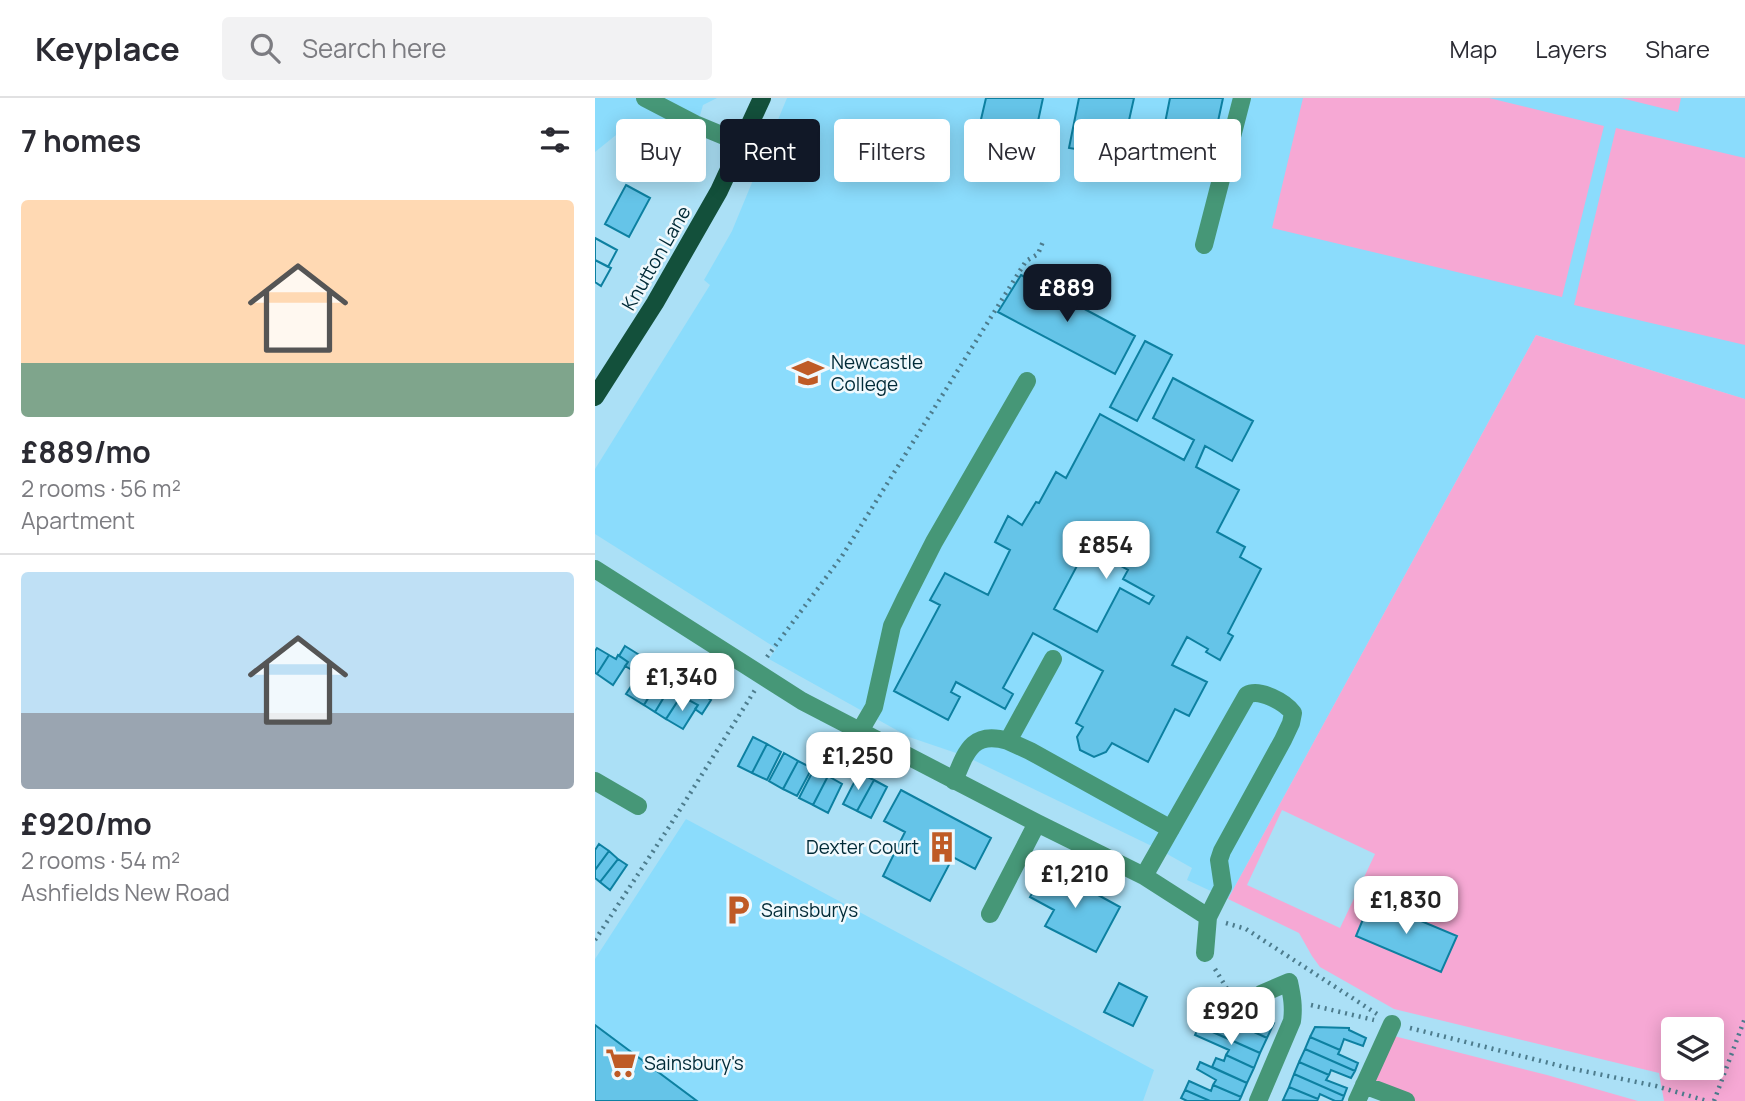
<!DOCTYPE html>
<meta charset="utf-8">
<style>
:root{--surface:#fff;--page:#f2f2f3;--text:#2b2b33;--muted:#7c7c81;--line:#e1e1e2;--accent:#111827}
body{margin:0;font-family:Manrope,sans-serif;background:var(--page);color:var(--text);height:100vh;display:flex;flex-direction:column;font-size:26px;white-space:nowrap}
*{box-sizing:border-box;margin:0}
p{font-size:23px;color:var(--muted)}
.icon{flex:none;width:38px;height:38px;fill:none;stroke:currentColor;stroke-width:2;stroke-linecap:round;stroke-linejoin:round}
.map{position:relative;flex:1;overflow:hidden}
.side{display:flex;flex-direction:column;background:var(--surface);width:595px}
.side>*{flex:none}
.top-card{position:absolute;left:21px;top:21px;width:665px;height:63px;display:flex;gap:14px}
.fabs{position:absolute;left:1066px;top:919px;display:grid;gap:14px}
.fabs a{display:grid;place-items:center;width:63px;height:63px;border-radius:7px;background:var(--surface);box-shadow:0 4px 18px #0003;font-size:35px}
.price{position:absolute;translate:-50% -60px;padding:0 16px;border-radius:14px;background:#fff;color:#222;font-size:23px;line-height:46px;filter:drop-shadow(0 2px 4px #0008)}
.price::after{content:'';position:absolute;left:50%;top:42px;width:21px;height:16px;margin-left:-10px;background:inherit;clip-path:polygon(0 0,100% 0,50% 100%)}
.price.on{background:var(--accent);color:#fff}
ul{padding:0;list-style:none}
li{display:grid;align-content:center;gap:14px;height:371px;padding:0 21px}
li+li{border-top:2px solid var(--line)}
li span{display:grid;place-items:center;height:217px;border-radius:7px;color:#555}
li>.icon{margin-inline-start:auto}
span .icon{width:126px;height:126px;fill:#fffc;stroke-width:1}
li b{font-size:30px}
h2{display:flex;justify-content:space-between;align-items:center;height:84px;padding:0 21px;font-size:30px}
.tag{padding:0 24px;border-radius:7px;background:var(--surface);box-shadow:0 4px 18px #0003;font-size:24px;line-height:63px}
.tag.on{background:var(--accent);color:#fff}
header{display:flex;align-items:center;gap:42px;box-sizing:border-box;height:98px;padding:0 35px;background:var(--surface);border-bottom:2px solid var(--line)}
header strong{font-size:33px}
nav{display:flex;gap:38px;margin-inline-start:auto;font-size:24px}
.search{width:490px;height:63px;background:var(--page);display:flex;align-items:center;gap:18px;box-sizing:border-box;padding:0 24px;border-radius:7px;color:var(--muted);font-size:26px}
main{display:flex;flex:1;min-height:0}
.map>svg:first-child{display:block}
.built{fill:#8bdcfc}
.green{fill:#f6a8d4;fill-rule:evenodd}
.building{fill:#65c4e8;stroke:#0d80a1;stroke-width:2;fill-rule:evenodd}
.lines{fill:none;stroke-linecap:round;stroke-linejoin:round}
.path{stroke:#4d7c8d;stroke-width:4.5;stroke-dasharray:2 5;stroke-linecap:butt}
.minor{stroke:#469777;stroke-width:18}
.major{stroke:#13503b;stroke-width:18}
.labels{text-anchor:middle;stroke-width:5;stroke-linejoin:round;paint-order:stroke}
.street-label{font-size:19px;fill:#002a37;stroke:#f0f9fd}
.poi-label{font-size:19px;fill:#002a37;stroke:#f0f9fd;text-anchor:start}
</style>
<header>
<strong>Keyplace</strong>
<div class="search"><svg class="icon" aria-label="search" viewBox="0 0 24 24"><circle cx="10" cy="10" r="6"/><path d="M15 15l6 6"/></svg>Search here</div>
<nav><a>Map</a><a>Layers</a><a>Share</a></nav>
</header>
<main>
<section class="side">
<h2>7 homes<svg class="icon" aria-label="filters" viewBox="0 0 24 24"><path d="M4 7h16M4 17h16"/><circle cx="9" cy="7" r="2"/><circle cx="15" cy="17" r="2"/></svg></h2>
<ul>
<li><span style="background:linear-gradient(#ffd9b3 75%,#7fa58c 0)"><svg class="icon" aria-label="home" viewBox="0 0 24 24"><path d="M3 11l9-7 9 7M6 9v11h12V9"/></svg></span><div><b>£889/mo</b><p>2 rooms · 56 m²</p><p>Apartment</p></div></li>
<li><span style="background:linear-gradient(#bfe0f5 65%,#9aa5b1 0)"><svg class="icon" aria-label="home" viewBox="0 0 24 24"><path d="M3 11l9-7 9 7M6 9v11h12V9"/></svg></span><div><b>£920/mo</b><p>2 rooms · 54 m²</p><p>Ashfields New Road</p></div></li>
</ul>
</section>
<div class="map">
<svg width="1150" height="1003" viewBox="0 0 1150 1003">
<rect width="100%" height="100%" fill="#abe0f6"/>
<path class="built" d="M0,0H122L108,7L98,42L60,26L26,33L0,54Z
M192,0H1150V301L941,237L633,801L592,782L597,770L565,752L370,658L314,639L174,561L181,551L176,547L0,436V371L115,187L109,182L137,133Z
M91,721L559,972L548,1003H0V861Z"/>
<path class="green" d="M708,0H894L1009,28L967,199L677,130Z
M1026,0H1086L1083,14Z
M1021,30L1150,60V247L979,207Z
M941,237L1150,301V1003H1069L1064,975L799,911L725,869L717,858L704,835L633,801ZM687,712L780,756L745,830L652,787ZM776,802L861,838L846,874L762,838ZM1078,931H1116V970H1078Z
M799,938L952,977L1043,1003H820L778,987Z"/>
<path class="building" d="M391,0H448L439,42L384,30Z
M484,0H539L526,58L474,50Z
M575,0H628L612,75L562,65Z
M31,87L55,100L34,139L10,126Z
M0,140L22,152L13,169L0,162Z
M0,140L22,152L13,169L0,162Z
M0,162L16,170L6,188L0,184Z
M0,162L16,170L6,188L0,184Z
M426,177L540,238L520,276L403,214Z
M550,243L577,257L542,323L515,309Z
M578,280L658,323L637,363L610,348L601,369L644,392L622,434L650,449L645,459L666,471L633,535L638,538L625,562L611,554L613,551L592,539L577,567L612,584L594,618L580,611L553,664L517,645L511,654L499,659L485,652L482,639L488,629L481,625L508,573L438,535L408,590L418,596L410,611L361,584L356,594L365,599L353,622L299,593L345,507L335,502L350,475L393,497L415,452L400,444L413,418L427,427L441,404L444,405L461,374L471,380L505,316L589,362L599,342L558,320ZM492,449L533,472L528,481L559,498L554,506L525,490L502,534L459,511Z
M30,548L46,558L37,572L30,568L33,564L24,558Z
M2,550L14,557L2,576L0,575V553Z
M14,557L21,561L23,557L33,564L18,587L2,576Z
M46,558L61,567L55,577L47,572L43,576L37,572Z
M47,572L56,578L54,582L61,587L49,607L31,596Z
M61,587L72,594L60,614L49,607Z
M100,592L116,602L107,616L100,611L103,607L94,602Z
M72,594L84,601L71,621L60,614Z
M84,601L90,605L92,601L103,607L88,631L71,621Z
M158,639L172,646L157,675L143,668Z
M172,646L186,654L172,682L157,675Z
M189,655L203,663L188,691L174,683Z
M203,663L217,670L202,698L188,691Z
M219,671L233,678L218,707L204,700Z
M264,675L279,682L262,713L248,706Z
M233,678L247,686L233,715L218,707Z
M279,682L292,689L276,720L262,713Z
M306,692L396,740L380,771L358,759L335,803L288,778L310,734L289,723Z
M4,746L14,753L0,772V752Z
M14,753L23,761L5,784L0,780V772Z
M23,761L32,767L15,792L5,784Z
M452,769L525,809L501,854L450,828L459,812L435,799Z
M776,802L862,838L846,874L761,838Z
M524,885L552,899L538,928L509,914Z
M623,900L679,925L672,940L644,927L647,922L639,919L640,916L620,905Z
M622,925L641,934L644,927L672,940L665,955L618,934Z
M0,927L102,1003H0Z
M604,928L665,955L659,970L631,957L634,952L600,937Z
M720,929L754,930V932L771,940L768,948L749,941L745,952L715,939Z
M715,939L745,952L743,956L763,965L760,973L710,951Z
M710,951L760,973L756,980L736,972L734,977L704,964Z
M631,957L659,970L652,985L617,969L621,960L629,963Z
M605,964L652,985L646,999L618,987L621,982L602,971Z
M704,964L734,977L731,982L752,990L749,998L699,976Z
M699,976L749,998L747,1003H740L725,996L723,1001L694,989Z
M594,983L616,993L618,987L646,999L644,1003H615L590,992Z
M694,989L723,1001L722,1003L688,1002Z
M590,992L615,1003H592L586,1000Z"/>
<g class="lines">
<path class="path" d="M172,559L247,458L431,163L443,156L449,141
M631,825L651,831L782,916
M0,842L74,729L160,592
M620,871L634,894L649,901
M716,907L779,922
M815,930L974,970L1061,988L1112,1003
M1119,1003L1150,920"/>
<path class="minor" d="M50,0L100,26L146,45
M609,147L647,0
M0,471L207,603L442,725L549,778L613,819L610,855
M265,633L279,609L297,528L310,501L339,444L432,283
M413,643L435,653L576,731
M0,683L43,708
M359,683C371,654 377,632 413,643L458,561
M549,778L652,597C664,590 690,604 698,615L696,625L688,642L627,753L624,762L628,789L613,819
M395,816L442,725
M769,987L811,1003
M663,1003L697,923C699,909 697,898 694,884L666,896
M762,1003L797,926"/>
<path class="major" d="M0,299L60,205L124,93L167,0"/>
</g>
<defs>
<symbol id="university-bare" viewBox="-9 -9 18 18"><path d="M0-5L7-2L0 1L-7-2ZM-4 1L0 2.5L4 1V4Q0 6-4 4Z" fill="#bf5b26" stroke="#f0f9fd" stroke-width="2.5" paint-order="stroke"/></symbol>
<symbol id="building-bare" viewBox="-9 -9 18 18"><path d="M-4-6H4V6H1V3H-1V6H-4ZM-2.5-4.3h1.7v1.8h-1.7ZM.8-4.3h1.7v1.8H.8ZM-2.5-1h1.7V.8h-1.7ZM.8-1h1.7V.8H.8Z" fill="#bf5b26" stroke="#f0f9fd" stroke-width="2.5" paint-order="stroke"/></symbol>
<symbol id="parking-bare" viewBox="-9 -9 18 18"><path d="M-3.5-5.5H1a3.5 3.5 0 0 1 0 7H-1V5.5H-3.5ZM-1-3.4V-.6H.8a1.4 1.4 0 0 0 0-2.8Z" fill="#bf5b26" stroke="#f0f9fd" stroke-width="2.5" paint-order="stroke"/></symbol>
<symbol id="supermarket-bare" viewBox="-9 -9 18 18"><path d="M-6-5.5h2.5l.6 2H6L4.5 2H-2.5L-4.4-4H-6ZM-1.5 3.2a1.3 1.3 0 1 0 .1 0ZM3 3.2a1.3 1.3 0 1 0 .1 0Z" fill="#bf5b26" stroke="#f0f9fd" stroke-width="2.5" paint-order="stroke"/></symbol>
</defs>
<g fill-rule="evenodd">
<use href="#university-bare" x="191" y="253" width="44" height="44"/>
<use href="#building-bare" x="325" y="727" width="44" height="44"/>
<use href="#parking-bare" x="121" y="790" width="44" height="44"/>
<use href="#supermarket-bare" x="4" y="943" width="44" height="44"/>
</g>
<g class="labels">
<g class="street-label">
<text transform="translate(61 160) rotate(-60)" y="7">Knutton Lane</text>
</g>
<g class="poi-label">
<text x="236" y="271">Newcastle<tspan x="236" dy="22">College</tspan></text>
<text x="324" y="756" text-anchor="end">Dexter Court</text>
<text x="166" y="819">Sainsburys</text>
<text x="49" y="972">Sainsbury's</text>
</g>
</g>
</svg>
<div class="fabs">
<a><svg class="icon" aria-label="layers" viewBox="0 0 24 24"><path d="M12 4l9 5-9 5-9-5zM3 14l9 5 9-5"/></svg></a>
</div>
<b class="price on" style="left:472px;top:226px">£889</b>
<b class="price" style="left:511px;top:483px">£854</b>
<b class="price" style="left:87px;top:615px">£1,340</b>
<b class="price" style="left:263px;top:694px">£1,250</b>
<b class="price" style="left:480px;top:812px">£1,210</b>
<b class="price" style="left:811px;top:838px">£1,830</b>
<b class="price" style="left:636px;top:949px">£920</b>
<div class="top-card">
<a class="tag">Buy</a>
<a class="tag on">Rent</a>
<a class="tag">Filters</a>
<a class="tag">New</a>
<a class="tag">Apartment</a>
</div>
</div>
</main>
